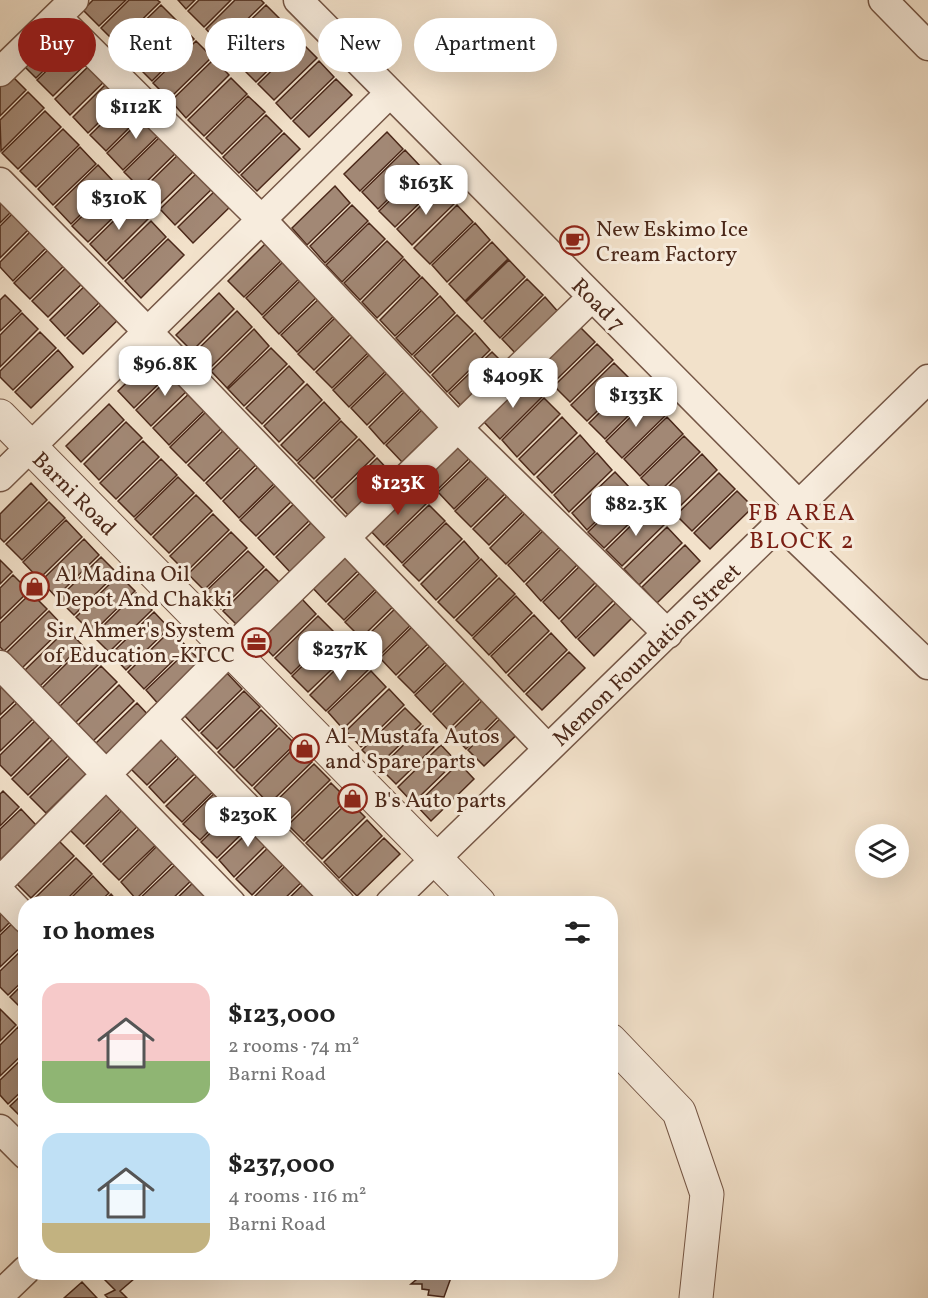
<!DOCTYPE html>
<meta charset="utf-8">
<style>
:root{--surface:#fff;--page:#f2f2f2;--text:#222;--muted:#767676;--accent:#8f2418}
body{margin:0;font-family:Vollkorn,serif;background:var(--page);color:var(--text);height:100vh;display:flex;flex-direction:column;font-size:22px;white-space:nowrap}
*{box-sizing:border-box;margin:0}
p{font-size:20px;color:var(--muted)}
.icon{flex:none;width:33px;height:33px;fill:none;stroke:currentColor;stroke-width:2;stroke-linecap:round;stroke-linejoin:round}
.map{position:relative;flex:1;overflow:hidden}
.details{position:absolute;left:18px;top:896px;width:600px;height:384px;display:flex;flex-direction:column;background:var(--surface);border-radius:24px;box-shadow:0 6px 24px #0002}
.details>*{flex:none}
.banner{position:absolute;left:18px;top:18px;width:600px;height:54px;display:flex;gap:12px}
.fabs{position:absolute;left:855px;top:824px;display:grid;gap:12px}
.fabs a{display:grid;place-items:center;width:54px;height:54px;border-radius:50%;background:var(--surface);box-shadow:0 6px 24px #0002;font-size:30px}
.price{position:absolute;translate:-50% -51px;padding:0 14px;border-radius:12px;background:#fff;color:#222;font-size:20px;line-height:39px;filter:drop-shadow(0 2px 3px #0008)}
.price::after{content:'';position:absolute;left:50%;top:36px;width:18px;height:14px;margin-left:-9px;background:inherit;clip-path:polygon(0 0,100% 0,50% 100%)}
.price.current{background:var(--accent);color:#fff}
ul{padding:0;list-style:none}
li{display:flex;align-items:center;gap:18px;height:150px;padding:0 24px}
li span{display:grid;place-items:center;flex:none;width:168px;height:120px;border-radius:18px;color:#555}
li>.icon{margin-inline-start:auto}
span .icon{width:72px;height:72px;fill:#fffc;stroke-width:1}
li b{font-size:26px}
h2{display:flex;justify-content:space-between;align-items:center;height:72px;padding:0 24px;font-size:26px}
.tag{padding:0 21px;border-radius:27px;background:var(--surface);box-shadow:0 6px 24px #0002;font-size:21px;line-height:54px}
.tag.current{background:var(--accent);color:#fff}
.map>svg:first-child{display:block}
.building{fill:#a28875;stroke:#4b2819;stroke-width:1.5}
.lines{fill:none;stroke-linecap:round;stroke-linejoin:round}
.minor-casing{stroke:#755645;stroke-width:31}
.tertiary-casing{stroke:#755645;stroke-width:35}
.minor{stroke:#f7ecdd;stroke-width:28}
.tertiary{stroke:#f7ecdd;stroke-width:33}
.labels{text-anchor:middle;stroke-width:6;stroke-linejoin:round;paint-order:stroke}
.poi-label{font-size:22px;fill:#4b2819;stroke:#f7ecdd;text-anchor:start}
.street-label{font-size:22px;fill:#4b2819;stroke:#f7ecdd}
.neighbourhood-label{font-size:24px;letter-spacing:1.5px;fill:#7a1f14;stroke:#f7ecdd}
</style>
<div class="map">
<svg width="928" height="1298" viewBox="0 0 928 1298">
<rect width="100%" height="100%" fill="#f2e1ca"/>
<filter id="stains"><feTurbulence type="fractalNoise" baseFrequency=".00333" numOctaves="4"/><feColorMatrix values="0 0 0 0 .2 0 0 0 0 .09 0 0 0 0 .02 0 0 0 .5 -.17"/></filter>
<radialGradient id="worn" r=".72"><stop offset=".6" stop-color="#630" stop-opacity="0"/><stop offset="1" stop-color="#630" stop-opacity=".3"/></radialGradient>
<path class="building" d="M93,0H126L99,26L83,10Z
M129,0H157L160,2L117,44L101,28Z
M178,0H195L186,9Z
M199,0H231L204,27L188,11Z
M235,0H261L264,3L221,45L206,29Z
M161,5L177,21L134,63L118,47Z
M266,5L282,21L239,63L223,47Z
M63,20L79,36L36,78L20,62Z
M179,23L194,39L152,81L136,65Z
M283,24L299,40L256,82L240,66Z
M80,38L96,54L53,96L37,80Z
M196,41L212,57L169,99L153,83Z
M301,42L317,58L274,100L258,84Z
M98,57L113,73L70,115L55,99Z
M214,59L229,75L186,118L171,101Z
M319,61L334,77L291,119L276,103Z
M10,74L26,90L0,116V84Z
M115,75L131,91L88,133L73,117Z
M231,78L247,94L204,136L188,120Z
M336,79L352,95L309,137L293,121Z
M28,92L44,108L1,151L0,120Z
M133,93L148,109L106,151L90,135Z
M248,96L265,112L222,154L206,138Z
M45,111L61,127L18,169L2,153Z
M150,111L166,128L123,170L107,153Z
M266,115L282,131L239,173L223,157Z
M63,129L79,145L36,187L20,171Z
M167,130L183,146L140,188L124,172Z
M387,132L403,149L360,191L344,174Z
M284,133L300,149L257,191L241,175Z
M80,147L96,164L53,205L38,189Z
M185,148L201,164L158,206L142,190Z
M405,150L421,167L378,209L362,192Z
M98,165L114,182L71,224L55,207Z
M203,167L218,183L175,225L160,209Z
M422,169L438,185L395,227L379,211Z
M115,184L131,200L88,242L72,226Z
M221,185L236,201L193,243L178,227Z
M335,186L350,203L307,245L292,228Z
M440,187L455,203L412,245L397,229Z
M0,191L21,202L0,223Z
M133,202L149,218L106,261L90,244Z
M22,204L38,220L0,258V226Z
M352,205L368,221L325,263L310,246Z
M457,205L473,222L430,264L414,248Z
M151,221L166,237L123,279L108,263Z
M40,222L56,238L13,281L0,267V262Z
M369,223L385,239L342,282L326,265Z
M475,223L490,240L447,282L432,265Z
M271,238L287,255L244,297L228,281Z
M168,239L184,255L141,298L125,281Z
M57,241L73,257L30,299L14,283Z
M387,241L403,257L360,300L344,283Z
M492,242L508,259L465,301L449,284Z
M289,256L305,273L262,315L246,298Z
M75,259L91,275L48,317L32,301Z
M404,259L420,276L377,318L362,302Z
M509,260L525,277L482,319L466,302Z
M306,275L322,292L279,334L263,317Z
M422,277L438,294L395,336L380,320Z
M93,278L108,294L65,336L50,320Z
M527,279L543,295L500,338L484,321Z
M219,293L234,309L192,351L176,335Z
M324,294L340,310L297,352L281,335Z
M5,295L21,311L0,331V300Z
M110,296L126,312L83,354L67,338Z
M440,296L455,313L412,355L396,338Z
M545,297L560,314L518,356L502,339Z
M237,311L252,327L209,369L194,353Z
M341,312L357,328L314,370L298,354Z
M22,313L38,329L0,367V335Z
M457,315L473,331L430,373L414,356Z
M579,326L595,342L552,384L536,368Z
M254,329L269,346L227,388L211,371Z
M359,330L375,346L332,388L316,372Z
M40,332L56,348L13,390L0,377V371Z
M475,333L490,350L447,392L432,375Z
M597,344L613,360L570,402L554,386Z
M271,348L287,364L244,406L228,389Z
M376,348L392,365L349,407L333,390Z
M161,349L177,366L134,408L118,391Z
M58,350L73,367L31,408L15,392Z
M492,352L508,368L465,410L449,393Z
M614,363L630,379L587,421L571,405Z
M289,366L304,382L262,424L246,408Z
M394,366L410,383L367,425L351,408Z
M179,368L194,384L151,426L136,410Z
M527,380L543,396L500,439L484,422Z
M632,381L647,397L605,439L589,423Z
M307,384L322,400L279,442L264,426Z
M411,385L427,402L384,444L369,427Z
M196,387L212,403L169,445L153,428Z
M544,398L560,414L517,457L502,440Z
M649,399L665,416L622,458L606,441Z
M324,402L340,419L297,461L281,445Z
M429,403L445,420L402,462L386,445Z
M109,404L124,420L81,462L66,446Z
M213,405L229,421L186,463L170,447Z
M562,417L577,433L534,475L519,459Z
M667,417L683,434L640,476L624,459Z
M341,421L357,437L314,479L298,463Z
M126,422L142,438L99,480L84,464Z
M231,423L247,439L204,481L188,465Z
M463,432L479,449L436,491L420,474Z
M580,435L595,452L552,493L537,477Z
M684,436L700,452L657,494L641,478Z
M359,439L375,456L332,498L316,481Z
M143,441L159,457L116,499L100,483Z
M249,441L264,457L221,499L206,483Z
M481,451L497,467L454,509L438,492Z
M597,453L612,470L569,512L554,495Z
M702,454L717,470L674,512L659,496Z
M377,458L392,474L349,516L334,500Z
M161,459L177,475L134,517L118,501Z
M266,459L282,476L239,518L223,501Z
M498,469L514,485L471,527L455,511Z
M615,472L630,488L587,530L572,513Z
M719,473L735,489L692,531L676,515Z
M178,477L194,493L151,535L135,519Z
M283,478L299,494L256,536L240,520Z
M31,483L47,500L4,542L0,538V514Z
M411,486L427,503L384,545L368,528Z
M516,487L532,503L489,545L473,529Z
M631,490L647,506L604,548L588,532Z
M737,491L753,507L710,549L694,533Z
M196,495L212,511L169,553L153,537Z
M301,497L317,513L274,555L258,538Z
M49,502L65,518L22,560L6,544Z
M429,505L445,521L402,563L386,546Z
M533,505L549,522L506,564L490,548Z
M649,508L665,524L622,566L606,550Z
M213,514L229,530L186,572L170,556Z
M319,515L334,531L291,573L276,557Z
M66,520L82,537L39,579L23,562Z
M446,523L462,539L419,581L403,565Z
M551,523L567,540L524,582L508,565Z
M667,527L682,543L639,585L624,569Z
M231,532L247,548L204,590L188,574Z
M84,539L99,555L56,597L41,581Z
M464,541L479,558L436,600L421,584Z
M568,542L584,558L541,601L526,584Z
M353,543L369,560L326,602L310,585Z
M685,545L700,561L657,603L642,587Z
M248,551L264,567L221,609L205,592Z
M101,557L117,573L74,615L58,599Z
M481,559L497,576L454,618L438,602Z
M0,560L12,572L0,584Z
M586,560L602,576L559,619L543,602Z
M371,562L387,578L344,620L328,604Z
M266,569L282,585L239,627L223,611Z
M13,575L29,591L0,619V588Z
M119,575L135,591L92,633L76,617Z
M499,578L515,594L472,636L456,620Z
M603,579L619,595L576,638L561,621Z
M388,580L404,596L361,638L345,622Z
M31,593L47,609L4,651L0,647V623Z
M136,593L152,610L109,652L93,636Z
M516,596L532,613L489,655L473,638Z
M301,598L316,614L273,656L258,640Z
M406,598L421,615L378,657L363,640Z
M621,598L637,613L594,656L578,639Z
M49,611L64,627L21,669L6,653Z
M154,612L169,628L126,670L111,654Z
M534,615L549,631L506,673L491,656Z
M318,616L334,632L291,674L275,658Z
M423,616L439,633L396,675L380,658Z
M67,629L82,645L39,687L24,671Z
M171,630L187,647L144,689L128,672Z
M551,633L567,650L524,692L508,675Z
M335,634L351,651L308,692L292,676Z
M441,635L457,651L414,693L398,677Z
M83,647L99,664L56,706L40,690Z
M189,649L204,665L161,707L146,690Z
M353,652L369,669L326,711L310,695Z
M569,652L585,668L542,710L526,694Z
M458,654L474,669L431,712L415,695Z
M101,666L117,682L74,724L58,708Z
M371,671L386,687L343,729L328,712Z
M476,671L491,688L448,730L433,714Z
M227,673L242,689L199,731L184,715Z
M0,684L19,697L0,715Z
M119,685L134,701L91,743L76,727Z
M389,689L404,705L361,747L346,731Z
M493,690L509,706L466,749L450,732Z
M244,691L260,707L217,749L201,733Z
M20,700L36,716L0,751V719Z
M137,703L152,719L109,761L94,745Z
M405,708L421,724L378,766L362,750Z
M511,708L527,725L484,766L468,750Z
M261,710L277,726L234,768L218,752Z
M38,718L53,734L11,776L0,765V755Z
M423,726L439,742L396,784L380,768Z
M174,727L190,743L147,785L131,769Z
M279,728L295,744L252,786L236,770Z
M55,737L71,753L28,795L12,779Z
M192,745L207,762L164,803L149,787Z
M441,745L456,761L413,803L398,787Z
M296,746L312,762L269,804L254,788Z
M73,755L89,771L46,813L30,797Z
M459,763L474,779L431,821L416,805Z
M209,764L225,780L182,822L166,806Z
M314,764L330,780L287,822L271,806Z
M226,782L242,798L200,840L183,824Z
M331,783L347,799L304,841L288,825Z
M111,785L127,802L84,844L68,828Z
M3,791L19,807L0,826V794Z
M244,800L260,816L217,858L201,842Z
M349,801L365,817L322,859L306,843Z
M129,803L144,820L101,862L86,846Z
M21,809L36,825L0,861V829Z
M262,819L277,834L234,877L219,860Z
M367,820L382,836L339,878L324,862Z
M146,822L162,839L119,880L103,864Z
M279,837L295,853L252,895L236,879Z
M384,838L400,854L357,896L341,880Z
M58,840L74,856L31,898L15,882Z
M163,840L179,857L136,899L121,882Z
M296,855L312,872L280,903H259L254,897Z
M76,858L92,874L63,903H37L33,900Z
M181,859L197,875L168,903H140L138,900Z
M314,874L330,890L317,903H284Z
M93,876L109,893L98,903H66Z
M199,877L214,893L204,903H172Z
M111,894L119,903H102Z
M0,900L16,916L0,932Z
M18,918L26,926V942L0,967V935Z
M26,946V978L8,995L0,987V971Z
M26,981V1013L10,997Z
M0,1009L16,1025L0,1041Z
M18,1027L26,1036V1051L0,1076V1045Z
M26,1055V1087L8,1104L0,1095V1080Z
M26,1091V1122L10,1106Z
M97,1272H142L120,1291L127,1298H108L105,1295L115,1290Z
M408,1272H453L444,1297L428,1295L429,1290L422,1289V1284H411L417,1279L405,1278Z
M82,1282L97,1298H64Z"/>
<g class="lines">
<defs>
<path id="minor" d="M298,0L800,506
M883,0L928,46
M57,17L262,220L458,428L668,634
M0,72L74,0
M0,182L148,332L548,749
M0,477L390,93
M781,524L928,665
M0,665L231,903
M161,719L340,903
M0,881L231,649L592,297
M0,892L26,919
M390,903L928,379
M0,1129L26,1155
M0,1295L26,1270"/>
<path id="tertiary" d="M0,416L479,903
M610,1040L679,1112L707,1194L696,1298"/>
</defs>
<use href="#minor" class="minor-casing"/>
<use href="#tertiary" class="tertiary-casing"/>
<use href="#minor" class="minor"/>
<use href="#tertiary" class="tertiary"/>
</g>
<defs>
<symbol id="cafe-ring" viewBox="-11 -11 22 22"><circle r="9.5" fill="#f7ecdd" stroke="#8f2418" stroke-width="1.5"/><path d="M-5.5-4.5H6V0H3Q3 3.5 0 3.5H-2.5Q-5.5 3.5-5.5 0ZM3-3.2v2h1.7v-2ZM-6 4.5H4V6H-6Z" fill="#8f2418"/></symbol>
<symbol id="shop-ring" viewBox="-11 -11 22 22"><circle r="9.5" fill="#f7ecdd" stroke="#8f2418" stroke-width="1.5"/><path d="M-5-2.5h2.3a2.7 3.5 0 0 1 5.4 0H5L5.5 6h-11ZM-1.5-2.5h3a1.5 2.3 0 0 0-3 0Z" fill="#8f2418"/></symbol>
<symbol id="office-ring" viewBox="-11 -11 22 22"><circle r="9.5" fill="#f7ecdd" stroke="#8f2418" stroke-width="1.5"/><path d="M-6-3h4V-5.5h4V-3h4V5H-6ZM-1-4.5V-3h2v-1.5ZM-6 0V1H6V0Z" fill="#8f2418"/></symbol>
</defs>
<g fill-rule="evenodd">
<use href="#cafe-ring" x="558" y="224" width="33" height="33"/>
<use href="#shop-ring" x="18" y="570" width="33" height="33"/>
<use href="#office-ring" x="240" y="626" width="33" height="33"/>
<use href="#shop-ring" x="288" y="732" width="33" height="33"/>
<use href="#shop-ring" x="336" y="782" width="33" height="33"/>
</g>
<g class="labels">
<g class="poi-label">
<text x="596" y="236">New Eskimo Ice<tspan x="596" dy="25">Cream Factory</tspan></text>
<text x="55" y="581">Al Madina Oil<tspan x="55" dy="25">Depot And Chakki</tspan></text>
<text x="235" y="637" text-anchor="end">Sir Ahmer's System<tspan x="235" dy="25">of Education -KTCC</tspan></text>
<text x="325" y="743">Al- Mustafa Autos<tspan x="325" dy="25">and Spare parts</tspan></text>
<text x="374" y="807">B's Auto parts</text>
</g>
<g class="street-label">
<text transform="translate(599 304) rotate(45)" y="8">Road 7</text>
<text transform="translate(75 493) rotate(45)" y="8">Barni Road</text>
<text transform="translate(646 654) rotate(-44)" y="8">Memon Foundation Street</text>
</g>
<g class="neighbourhood-label">
<text x="802" y="520">FB AREA<tspan x="802" dy="28">BLOCK 2</tspan></text>
</g>
</g>
<rect width="100%" height="100%" filter="url(#stains)"/>
<rect width="100%" height="100%" fill="url(#worn)"/>
</svg>
<div class="fabs">
<a><svg class="icon" aria-label="layers" viewBox="0 0 24 24"><path d="M12 4l9 5-9 5-9-5zM3 14l9 5 9-5"/></svg></a>
</div>
<b class="price" style="left:136px;top:140px">$112K</b>
<b class="price" style="left:426px;top:216px">$163K</b>
<b class="price" style="left:119px;top:231px">$310K</b>
<b class="price" style="left:165px;top:397px">$96.8K</b>
<b class="price" style="left:513px;top:409px">$409K</b>
<b class="price" style="left:636px;top:428px">$133K</b>
<b class="price current" style="left:398px;top:516px">$123K</b>
<b class="price" style="left:636px;top:537px">$82.3K</b>
<b class="price" style="left:340px;top:682px">$237K</b>
<b class="price" style="left:248px;top:848px">$230K</b>
<div class="banner">
<a class="tag current">Buy</a>
<a class="tag">Rent</a>
<a class="tag">Filters</a>
<a class="tag">New</a>
<a class="tag">Apartment</a>
</div>
<section class="details">
<h2>10 homes<svg class="icon" aria-label="filters" viewBox="0 0 24 24"><path d="M4 7h16M4 17h16"/><circle cx="9" cy="7" r="2"/><circle cx="15" cy="17" r="2"/></svg></h2>
<ul>
<li><span style="background:linear-gradient(#f6c9c9 65%,#8fb573 0)"><svg class="icon" aria-label="home" viewBox="0 0 24 24"><path d="M3 11l9-7 9 7M6 9v11h12V9"/></svg></span><div><b>$123,000</b><p>2 rooms · 74 m²</p><p>Barni Road</p></div></li>
<li><span style="background:linear-gradient(#bfe0f5 75%,#c2b280 0)"><svg class="icon" aria-label="home" viewBox="0 0 24 24"><path d="M3 11l9-7 9 7M6 9v11h12V9"/></svg></span><div><b>$237,000</b><p>4 rooms · 116 m²</p><p>Barni Road</p></div></li>
</ul>
</section>
</div>
